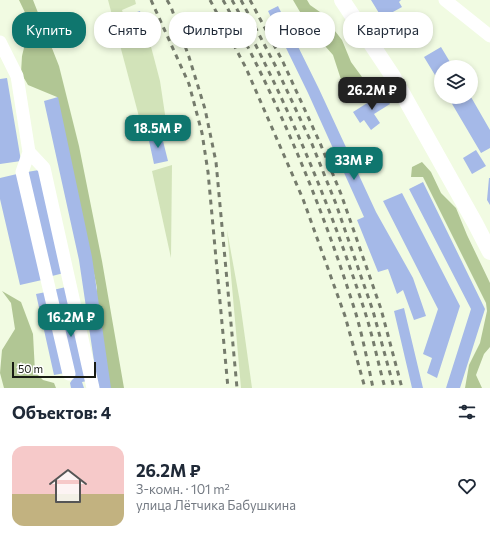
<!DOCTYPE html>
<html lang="ru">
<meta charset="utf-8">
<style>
:root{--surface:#fff;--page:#f6f6f7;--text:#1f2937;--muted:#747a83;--accent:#0f766e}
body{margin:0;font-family:Commissioner,sans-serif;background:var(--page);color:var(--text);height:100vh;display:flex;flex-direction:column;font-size:15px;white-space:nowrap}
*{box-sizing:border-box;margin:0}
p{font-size:13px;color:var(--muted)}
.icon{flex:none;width:22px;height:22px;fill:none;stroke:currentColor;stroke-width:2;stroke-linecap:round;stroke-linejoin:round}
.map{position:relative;height:388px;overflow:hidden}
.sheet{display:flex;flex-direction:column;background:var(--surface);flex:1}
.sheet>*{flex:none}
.top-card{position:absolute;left:12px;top:12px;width:466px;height:36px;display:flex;gap:8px}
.fabs{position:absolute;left:434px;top:60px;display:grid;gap:8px}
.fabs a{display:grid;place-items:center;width:44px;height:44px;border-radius:50%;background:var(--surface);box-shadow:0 2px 6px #0003;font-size:20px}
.scale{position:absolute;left:12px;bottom:10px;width:84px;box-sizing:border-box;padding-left:4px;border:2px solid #181b13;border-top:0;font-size:11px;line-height:14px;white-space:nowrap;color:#181b13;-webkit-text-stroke:3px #fff;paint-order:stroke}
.price{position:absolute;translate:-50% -34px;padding:0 9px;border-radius:8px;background:var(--accent);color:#fff;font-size:13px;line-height:26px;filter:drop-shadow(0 1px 2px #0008)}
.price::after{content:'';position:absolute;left:50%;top:24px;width:12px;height:9px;margin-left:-6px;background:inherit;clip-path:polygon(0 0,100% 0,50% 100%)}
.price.selected{background:#222;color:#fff}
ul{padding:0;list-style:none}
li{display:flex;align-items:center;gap:12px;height:100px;padding:0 12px}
li span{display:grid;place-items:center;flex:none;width:112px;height:80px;border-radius:12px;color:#555}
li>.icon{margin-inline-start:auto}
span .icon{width:48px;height:48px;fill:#fffc;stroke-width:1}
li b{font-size:17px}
h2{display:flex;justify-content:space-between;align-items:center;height:48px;padding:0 12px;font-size:17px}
.tag{padding:0 14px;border-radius:16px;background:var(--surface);box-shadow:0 2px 6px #0003;font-size:14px;line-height:36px}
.tag.selected{background:var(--accent);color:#fff}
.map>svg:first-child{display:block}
.green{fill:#d2e3b9}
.forest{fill:#b1c694}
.building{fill:#a5b9e8}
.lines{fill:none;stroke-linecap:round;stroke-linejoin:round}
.minor{stroke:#fff;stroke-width:13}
.major{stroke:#fff;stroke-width:16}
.rail{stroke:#757b6c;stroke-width:3;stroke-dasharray:5 5;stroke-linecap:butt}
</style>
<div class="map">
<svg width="490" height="388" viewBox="0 0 490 388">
<rect width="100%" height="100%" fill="#f1fbe2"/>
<path class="green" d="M108,0H135L136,4L122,10L133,44L149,39L160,81L166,121L142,128Z
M172,165L171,258L152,171Z
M227,230L240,302L252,388H241Z"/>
<path class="forest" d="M19,0H33L59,66L79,146L102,261L124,388H109L93,313L97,288L57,97L28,85L21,73L22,56L30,23Z
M293,0H307L310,5L320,12L342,40L351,62L362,77L358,94L350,102L348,101L333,55L310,29Z
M422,162L431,172L441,193L456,208L467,235L490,283V347L484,354L476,375L482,388H465L469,365L480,343L487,311L486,303L423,177H411L412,167Z
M2,291L21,302L33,334L35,372L43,380L54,383L56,388H4L0,373L2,350L15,329L11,303Z"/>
<path class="building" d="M371,0H401L399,2L402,7L382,18Z
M278,6L319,89L376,212L413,278L426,316L414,320L403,290L397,294L388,269L378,272L357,220L364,217L308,93L268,11Z
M140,11L147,37L135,40L128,15Z
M441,47L453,67H441V85L424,57Z
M7,78L21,161L0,164V79Z
M383,93L390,104L374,114L380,123L371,130L364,120L360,123L353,112Z
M58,97L92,257L111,388H98L79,260L44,101Z
M448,97H471L490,130V148L481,153Z
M161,133L168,161L154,164L148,136Z
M476,150L486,166L472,174L463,158Z
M39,170L64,273L52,276L27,172Z
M17,174L42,280L20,285L0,199V178Z
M489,178H490V205L487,200Z
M423,182L485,309L460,388H446L471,309L409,189Z
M402,193L460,306L437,378L427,373L432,358L423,354L438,309L383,201Z
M66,287L87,381L82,382L84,388H71L70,383L74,377L53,290Z
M46,292L65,373L54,375L36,294Z
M404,308L423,388H412L394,311Z"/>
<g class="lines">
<path class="minor" d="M445,0L490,36
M0,42L17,76L29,152L44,168L93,388
M29,152L22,172L69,374"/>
<path class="major" d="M342,0L392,75L475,223L490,252"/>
<path class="rail" d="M151,0L189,84L202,133L208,172L228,388
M167,0L171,7L189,57L205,109L216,162L237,388
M210,0L246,68L303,199L345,316L365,388
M223,0C278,100 322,205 356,314C363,338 368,364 373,388
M232,0C286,99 330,204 365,312C373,337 378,363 385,388
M241,0L275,65L312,144L336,204L373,311L394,388
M250,0L283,62L320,143L341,194L381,309L402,388"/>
</g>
</svg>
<div class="fabs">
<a><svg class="icon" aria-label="layers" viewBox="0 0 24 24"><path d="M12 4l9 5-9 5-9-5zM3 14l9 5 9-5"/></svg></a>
</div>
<div class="scale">50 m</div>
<b class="price selected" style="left:372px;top:111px">26.2M ₽</b>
<b class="price" style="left:158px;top:149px">18.5M ₽</b>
<b class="price" style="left:354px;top:181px">33M ₽</b>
<b class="price" style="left:71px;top:338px">16.2M ₽</b>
<div class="top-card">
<a class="tag selected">Купить</a>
<a class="tag">Снять</a>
<a class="tag">Фильтры</a>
<a class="tag">Новое</a>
<a class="tag">Квартира</a>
</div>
</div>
<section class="sheet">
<h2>Объектов: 4<svg class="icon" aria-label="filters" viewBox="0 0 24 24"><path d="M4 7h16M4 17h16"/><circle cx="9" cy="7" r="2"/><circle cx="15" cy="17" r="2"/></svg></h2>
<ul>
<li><span style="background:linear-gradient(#f6c9c9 60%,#c2b280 0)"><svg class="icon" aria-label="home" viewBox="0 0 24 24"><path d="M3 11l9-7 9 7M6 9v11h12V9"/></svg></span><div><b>26.2M ₽</b><p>3-комн. · 101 m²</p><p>улица Лётчика Бабушкина</p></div><svg class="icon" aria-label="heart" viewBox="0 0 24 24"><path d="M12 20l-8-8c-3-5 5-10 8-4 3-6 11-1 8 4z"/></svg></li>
</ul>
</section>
